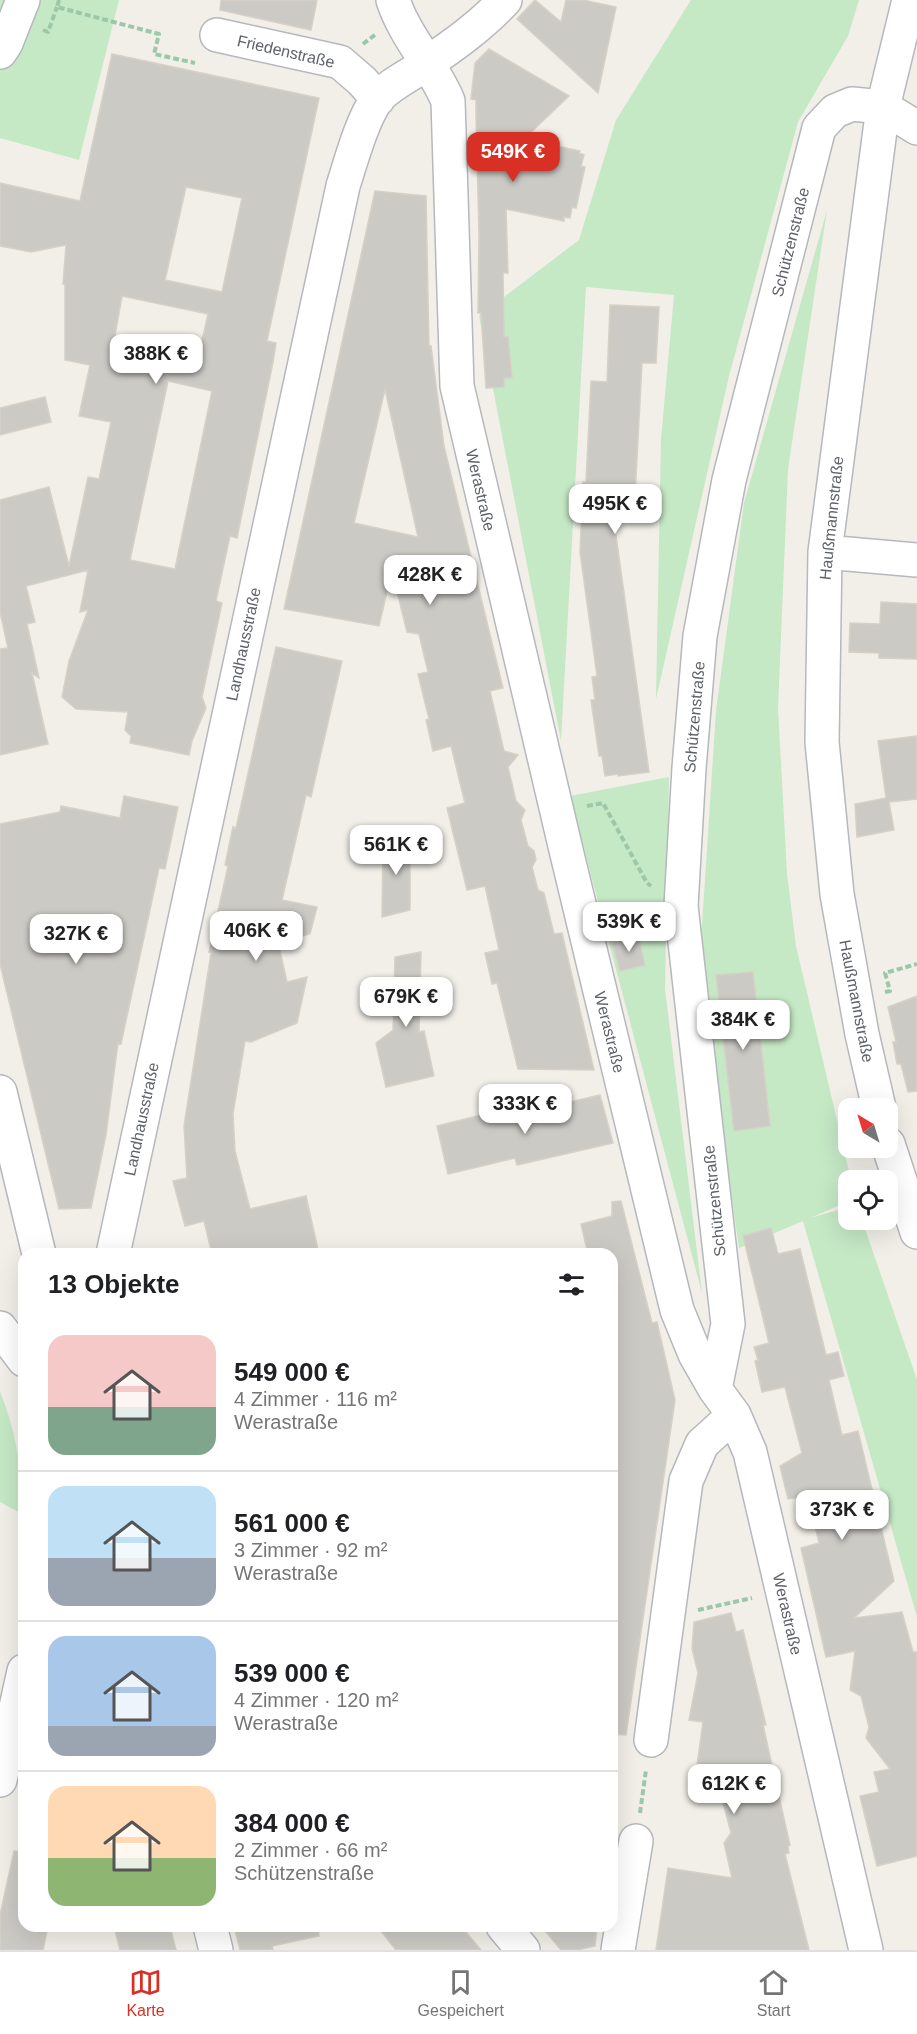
<!DOCTYPE html>
<html lang="de">
<meta charset="utf-8">
<style>
:root{--surface:#fff;--page:#f6f6f6;--text:#202124;--muted:#757577;--line:#e0e0e0;--accent:#d93025}
body{margin:0;font-family:Arial,sans-serif;background:var(--page);color:var(--text);height:100vh;display:flex;flex-direction:column;font-size:22px;white-space:nowrap}
*{box-sizing:border-box;margin:0}
p{font-size:20px;color:var(--muted)}
.icon{flex:none;width:33px;height:33px;fill:none;stroke:currentColor;stroke-width:2;stroke-linecap:round;stroke-linejoin:round}
.map{position:relative;flex:1;overflow:hidden}
.side{position:absolute;left:18px;top:1248px;width:600px;height:684px;display:flex;flex-direction:column;background:var(--surface);border-radius:18px;box-shadow:0 6px 24px #0002}
.side>*{flex:none}
.needle{width:39px;rotate:322deg}
.fabs{position:absolute;left:838px;top:1098px;display:grid;gap:12px}
.fabs a{display:grid;place-items:center;width:60px;height:60px;border-radius:12px;background:var(--surface);box-shadow:0 6px 24px #0002;font-size:30px}
.price{position:absolute;translate:-50% -51px;padding:0 14px;border-radius:12px;background:#fff;color:#222;font-size:20px;line-height:39px;filter:drop-shadow(0 2px 3px #0008)}
.price::after{content:'';position:absolute;left:50%;top:36px;width:18px;height:14px;margin-left:-9px;background:inherit;clip-path:polygon(0 0,100% 0,50% 100%)}
.price.active{background:var(--accent);color:#fff}
ul{padding:0;list-style:none}
li{display:flex;align-items:center;gap:18px;height:150px;padding:0 30px}
li+li{border-top:2px solid var(--line)}
li span{display:grid;place-items:center;flex:none;width:168px;height:120px;border-radius:18px;color:#555}
li>.icon{margin-inline-start:auto}
span .icon{width:72px;height:72px;fill:#fffc;stroke-width:1}
li b{font-size:26px}
h2{display:flex;justify-content:space-between;align-items:center;height:72px;padding:0 30px;font-size:26px}
.menu{display:flex;justify-content:space-around;align-items:center;height:84px;border-top:2px solid var(--line);background:var(--surface);font-size:16px;color:var(--muted)}
.menu a{display:grid;justify-items:center;gap:3px}
.menu .active{color:var(--accent)}
.map>svg:first-child{display:block}
.green{fill:#c5e8c5}
.building{fill:#cccac5;stroke:#d6d1c6;stroke-width:1.5;fill-rule:evenodd}
.lines{fill:none;stroke-linecap:round;stroke-linejoin:round}
.minor-casing{stroke:#b5b8bc;stroke-width:36}
.path{stroke:#9cc7a9;stroke-width:4;stroke-dasharray:6 3;stroke-linecap:butt}
.minor{stroke:#fff;stroke-width:33}
.labels{text-anchor:middle;stroke-width:4.5;stroke-linejoin:round;paint-order:stroke}
.street-label{font-size:16px;fill:#5f6368;stroke:#fff}
</style>
<div class="map">
<svg width="917" height="1950" viewBox="0 0 917 1950">
<rect width="100%" height="100%" fill="#f1efe8"/>
<path class="green" d="M0,0H119L79,160L0,138Z
M691,0H859L848,36L798,122L729,376L656,699L661,439L674,295L586,287L561,741L479,316L579,240L616,120Z
M827,210L788,469L778,708L787,874L796,946L851,1180H849V1201L810,1218L849,1207V1220H862L917,1380V1617L803,1221L739,1248L699,972L716,711L744,503Z
M669,777L665,989L702,1293L570,796Z
M0,1391C15,1429 24,1474 22,1514L0,1502Z"/>
<path class="building" d="M221,0H317L311,30L220,10Z
M535,0L561,22L566,0H583L616,7L598,93L517,19Z
M489,49L569,96L524,139L580,151L579,153L584,155L581,166L585,167L576,208L572,207L570,218L564,217V221L506,209L508,273H503L504,337H508L512,378H504V387L486,388L481,313H478L479,234L476,116V100L471,99L475,63Z
M112,54L319,98L267,341L276,343L273,362L237,538L230,536L216,601L222,603L202,697L206,708L192,741L189,755L130,743L131,736L125,730L128,712L76,709L62,697L69,661L88,610L80,612L88,570L26,586L35,622L27,624L39,678L32,673L48,744L0,755V649L8,648L0,612V500L49,487L69,566L88,477L99,479L111,422L79,416L90,365L65,360V284H63L66,245L31,252L0,246V183L80,201ZM186,187L242,198L222,292L165,280ZM122,296L208,314L198,359L114,341ZM168,381L212,391L175,569L130,560Z
M375,191L426,196L429,346H431L444,446L503,688L490,691L504,751L518,755L508,767L516,801L525,810L521,820L528,846L534,851L536,860L532,867L538,890L544,893L554,934L562,933L594,1070L518,1069L497,983L492,984L485,953L499,950L485,886L467,890L447,808L465,803L451,746L433,751L426,720L429,719L418,674L428,672L419,634L407,632L392,571L379,626L284,609ZM385,389L418,537L354,523Z
M610,305L659,307L656,363H642L634,515L613,514L649,772L618,776V774L605,776L602,756H599L591,700H595L592,677L597,676L580,552L583,482H586L591,381L607,382Z
M45,397L51,422L0,435V408Z
M881,602L917,604V659L879,658V653L849,652L850,623L880,624Z
M276,647L342,661L311,797L306,795L282,900L317,907L310,934L278,942L287,982L307,977L297,1023L251,1042L245,1041L233,1114L235,1151L250,1209L306,1196L319,1254H212L204,1221L185,1226L173,1181L187,1178L184,1126L211,953L209,952L228,866L225,865L230,841L233,827L236,828Z
M917,736V799L889,802L894,830L857,837L855,804L886,798L878,741Z
M124,796L178,807L165,869L159,868L121,1044L118,1043L106,1135L91,1208L59,1209L0,964V824L60,812L61,806L120,818Z
M404,833L410,859V910L382,917L383,839Z
M638,935L645,965L620,971L612,942Z
M421,952L419,1032L424,1031L434,1076L386,1087L376,1043L393,1030L395,957Z
M753,972L770,1126L734,1131L716,975Z
M917,996V1091L908,1092L901,1064H897L893,1042H896L888,1007Z
M600,1095L613,1143L517,1165L515,1158L448,1174L437,1126L505,1109L507,1117Z
M621,1201L652,1323L657,1322L675,1400L626,1735L612,1734V1254H588L581,1224L612,1216V1202Z
M771,1228L778,1254L800,1249L826,1355L838,1352L844,1376L829,1380L842,1435L858,1431L894,1581L854,1618L902,1612L913,1652H917V1856L877,1866L860,1796L879,1792L874,1772L890,1769L866,1738L869,1727L861,1696L850,1690L855,1651L826,1657L801,1548L819,1543L808,1496L788,1499L780,1466L802,1453L785,1387L762,1392L755,1361L758,1360L754,1347L769,1343L743,1236Z
M731,1613L736,1632L743,1630L766,1725H763L790,1845L788,1846L789,1853L785,1854L809,1950H656L668,1868L732,1878L724,1843L731,1833L722,1799L693,1794L703,1722L689,1720L698,1673L692,1649L694,1622Z
M14,1851L24,1852V1926H48L43,1950H0V1915Z
M114,1926H170L176,1950H120Z
M234,1926H318L319,1936L272,1946L273,1950H240Z
M377,1926H461L481,1950H396Z
M541,1926H597L595,1946L577,1950H561Z"/>
<g class="lines">
<defs>
<path id="minor" d="M393,0C405,37 433,65 448,101L457,386L566,850L677,1310L695,1354L715,1389L734,1415L750,1452L866,1950
M217,35L340,62L362,81L378,99
M0,52L6,43L23,0
M825,552L917,560
M0,1092L39,1254
M879,1108L862,1034L837,894L822,742L825,552L883,107L909,0
M888,1144L917,1232
M113,1254L343,186C351,161 362,120 377,99C387,86 412,74 426,64C454,45 482,25 505,0
M0,1328L24,1360
M715,1389L728,1324L681,906L689,768L700,636L729,480L819,128L835,111L852,104L883,107L917,128
M651,1740L686,1481L702,1444L734,1415
M0,1780L24,1671
M210,1926L216,1950
M503,1926L523,1950
M618,1950L636,1841"/>
</defs>
<use href="#minor" class="minor-casing"/>
<path class="path" d="M59,0L57,7L159,34L154,54L195,63
M43,30L48,32L57,7
M363,44L376,34
M587,806L603,803L647,883L651,886
M885,992L890,991L885,973L917,964
M698,1610L752,1598
M640,1813L646,1770"/>
<use href="#minor" class="minor"/>
</g>
<g class="labels">
<g class="street-label">
<text transform="translate(286 51) rotate(13)" y="6">Friedenstraße</text>
<text transform="translate(790 242) rotate(-76)" y="6">Schützenstraße</text>
<text transform="translate(481 490) rotate(77)" y="6">Werastraße</text>
<text transform="translate(831 518) rotate(-84)" y="6">Haußmannstraße</text>
<text transform="translate(243 644) rotate(-78)" y="6">Landhausstraße</text>
<text transform="translate(694 717) rotate(-85)" y="6">Schützenstraße</text>
<text transform="translate(857 1001) rotate(79)" y="6">Haußmannstraße</text>
<text transform="translate(610 1032) rotate(76)" y="6">Werastraße</text>
<text transform="translate(141 1119) rotate(-78)" y="6">Landhausstraße</text>
<text transform="translate(714 1201) rotate(-96)" y="6">Schützenstraße</text>
<text transform="translate(788 1614) rotate(77)" y="6">Werastraße</text>
</g>
</g>
</svg>
<div class="fabs">
<a><svg class="needle" viewBox="-14 -14 28 28"><path d="M0-13l5 13h-10z" fill="#e53935"/><path d="M0 13l5-13h-10z" fill="#757577"/></svg></a>
<a><svg class="icon" aria-label="locate" viewBox="0 0 24 24"><circle cx="12" cy="12" r="6"/><path d="M12 2v4M12 18v4M2 12h4M18 12h4"/></svg></a>
</div>
<b class="price active" style="left:513px;top:183px">549K €</b>
<b class="price" style="left:156px;top:385px">388K €</b>
<b class="price" style="left:615px;top:535px">495K €</b>
<b class="price" style="left:430px;top:606px">428K €</b>
<b class="price" style="left:396px;top:876px">561K €</b>
<b class="price" style="left:629px;top:953px">539K €</b>
<b class="price" style="left:256px;top:962px">406K €</b>
<b class="price" style="left:76px;top:965px">327K €</b>
<b class="price" style="left:406px;top:1028px">679K €</b>
<b class="price" style="left:743px;top:1051px">384K €</b>
<b class="price" style="left:525px;top:1135px">333K €</b>
<b class="price" style="left:842px;top:1541px">373K €</b>
<b class="price" style="left:734px;top:1815px">612K €</b>
<section class="side">
<h2>13 Objekte<svg class="icon" aria-label="filters" viewBox="0 0 24 24"><path d="M4 7h16M4 17h16"/><circle cx="9" cy="7" r="2"/><circle cx="15" cy="17" r="2"/></svg></h2>
<ul>
<li><span style="background:linear-gradient(#f6c9c9 60%,#7fa58c 0)"><svg class="icon" aria-label="home" viewBox="0 0 24 24"><path d="M3 11l9-7 9 7M6 9v11h12V9"/></svg></span><div><b>549 000 €</b><p>4 Zimmer · 116 m²</p><p>Werastraße</p></div></li>
<li><span style="background:linear-gradient(#bfe0f5 60%,#9aa5b1 0)"><svg class="icon" aria-label="home" viewBox="0 0 24 24"><path d="M3 11l9-7 9 7M6 9v11h12V9"/></svg></span><div><b>561 000 €</b><p>3 Zimmer · 92 m²</p><p>Werastraße</p></div></li>
<li><span style="background:linear-gradient(#a9c7e8 75%,#9aa5b1 0)"><svg class="icon" aria-label="home" viewBox="0 0 24 24"><path d="M3 11l9-7 9 7M6 9v11h12V9"/></svg></span><div><b>539 000 €</b><p>4 Zimmer · 120 m²</p><p>Werastraße</p></div></li>
<li><span style="background:linear-gradient(#ffd9b3 60%,#8fb573 0)"><svg class="icon" aria-label="home" viewBox="0 0 24 24"><path d="M3 11l9-7 9 7M6 9v11h12V9"/></svg></span><div><b>384 000 €</b><p>2 Zimmer · 66 m²</p><p>Schützenstraße</p></div></li>
</ul>
</section>
</div>
<nav class="menu">
<a class="active"><svg class="icon" aria-label="map" viewBox="0 0 24 24"><path d="M3 6l6-2 6 2 6-2v14l-6 2-6-2-6 2zM9 4v14M15 6v14"/></svg>Karte</a>
<a><svg class="icon" aria-label="saved" viewBox="0 0 24 24"><path d="M7 4h10v16l-5-4-5 4z"/></svg>Gespeichert</a>
<a><svg class="icon" aria-label="home" viewBox="0 0 24 24"><path d="M3 11l9-7 9 7M6 9v11h12V9"/></svg>Start</a>
</nav>
